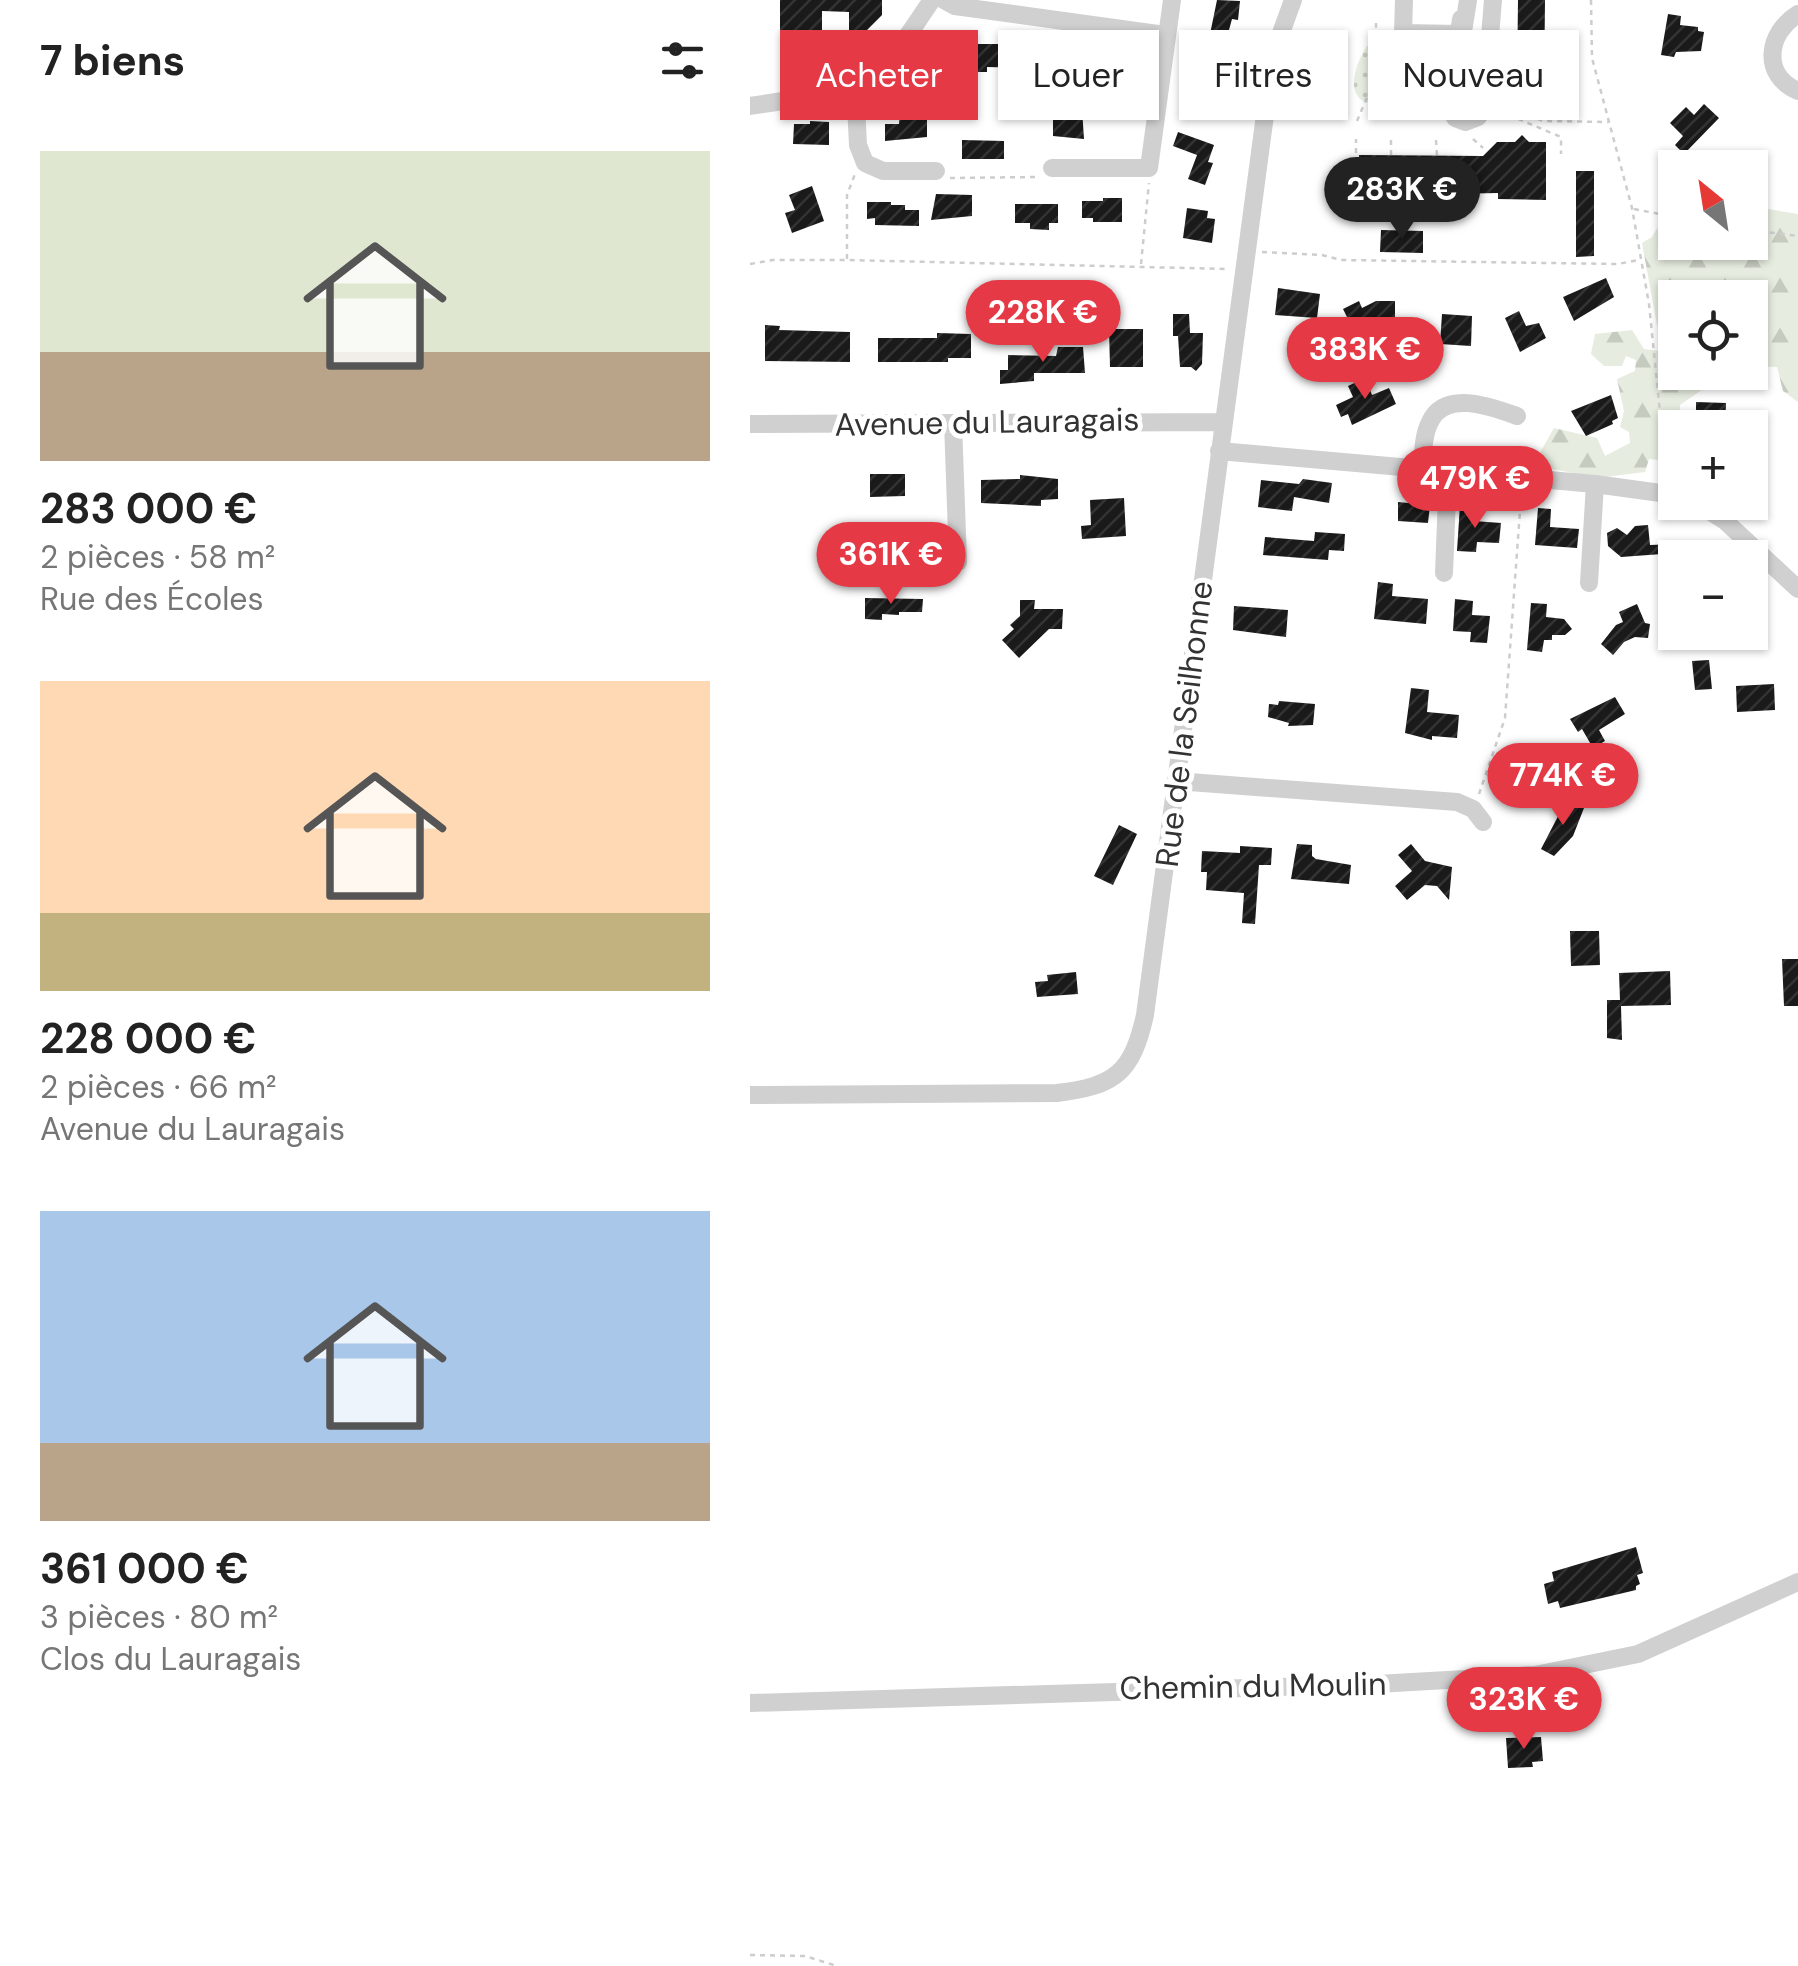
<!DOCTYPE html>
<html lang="fr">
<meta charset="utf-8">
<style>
:root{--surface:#fff;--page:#f2f2f2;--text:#222;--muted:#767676;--accent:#e63946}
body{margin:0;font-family:"DM Sans",sans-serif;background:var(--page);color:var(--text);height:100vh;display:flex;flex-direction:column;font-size:38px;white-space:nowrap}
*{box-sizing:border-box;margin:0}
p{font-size:32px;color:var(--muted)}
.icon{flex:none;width:55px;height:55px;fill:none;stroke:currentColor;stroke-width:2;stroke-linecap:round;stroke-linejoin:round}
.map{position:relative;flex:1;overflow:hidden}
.sheet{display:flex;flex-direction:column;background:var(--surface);width:750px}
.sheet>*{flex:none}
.hud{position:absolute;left:30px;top:30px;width:868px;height:90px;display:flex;gap:20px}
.needle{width:65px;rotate:330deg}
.tools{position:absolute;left:908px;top:150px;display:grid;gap:20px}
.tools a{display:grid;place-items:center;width:110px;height:110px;border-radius:0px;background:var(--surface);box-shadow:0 2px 8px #0004;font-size:50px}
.price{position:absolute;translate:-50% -85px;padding:0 22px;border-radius:35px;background:var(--accent);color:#fff;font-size:32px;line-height:65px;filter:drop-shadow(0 2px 5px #0008)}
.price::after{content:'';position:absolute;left:50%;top:60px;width:30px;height:22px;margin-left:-15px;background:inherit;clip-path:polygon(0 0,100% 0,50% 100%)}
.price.active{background:#222;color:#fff}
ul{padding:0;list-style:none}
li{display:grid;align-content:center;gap:20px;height:530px;padding:0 40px}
li span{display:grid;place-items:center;height:310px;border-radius:0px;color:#555}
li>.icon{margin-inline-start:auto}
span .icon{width:180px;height:180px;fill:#fffc;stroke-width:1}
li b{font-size:42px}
h2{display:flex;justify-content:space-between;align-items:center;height:120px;padding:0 40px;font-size:42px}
.chip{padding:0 35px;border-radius:0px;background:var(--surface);box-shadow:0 2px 8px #0004;font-size:35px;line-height:90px}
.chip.active{background:var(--accent);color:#fff}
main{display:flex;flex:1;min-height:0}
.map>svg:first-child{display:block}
.forest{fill:url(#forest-firs)}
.park{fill:url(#park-dots)}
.building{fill:url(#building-hatch)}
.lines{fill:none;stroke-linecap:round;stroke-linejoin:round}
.path{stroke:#cdcdcd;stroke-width:2.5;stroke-dasharray:5 5;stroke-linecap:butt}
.minor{stroke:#d0d0d0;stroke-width:18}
.labels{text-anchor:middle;stroke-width:10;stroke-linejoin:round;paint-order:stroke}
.street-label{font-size:32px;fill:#333;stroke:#fff}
</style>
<main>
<section class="sheet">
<h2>7 biens<svg class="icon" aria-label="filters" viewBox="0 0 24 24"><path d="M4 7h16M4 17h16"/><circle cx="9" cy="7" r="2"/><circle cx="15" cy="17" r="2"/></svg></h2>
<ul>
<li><span style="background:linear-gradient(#dfe7d0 65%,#b9a48a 0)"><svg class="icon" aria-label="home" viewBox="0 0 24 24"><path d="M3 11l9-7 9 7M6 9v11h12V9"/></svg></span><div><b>283 000 €</b><p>2 pièces · 58 m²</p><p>Rue des Écoles</p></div></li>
<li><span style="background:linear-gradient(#ffd9b3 75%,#c2b280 0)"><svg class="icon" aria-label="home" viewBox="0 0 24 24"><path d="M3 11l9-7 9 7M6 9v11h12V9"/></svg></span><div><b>228 000 €</b><p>2 pièces · 66 m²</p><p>Avenue du Lauragais</p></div></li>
<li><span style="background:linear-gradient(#a9c7e8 75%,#b9a48a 0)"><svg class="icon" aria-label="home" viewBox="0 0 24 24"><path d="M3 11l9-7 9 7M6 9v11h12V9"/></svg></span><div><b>361 000 €</b><p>3 pièces · 80 m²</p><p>Clos du Lauragais</p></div></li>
</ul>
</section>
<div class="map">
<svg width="1048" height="1966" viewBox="0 0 1048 1966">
<defs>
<pattern id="forest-firs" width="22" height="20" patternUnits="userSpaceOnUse" patternTransform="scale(2.5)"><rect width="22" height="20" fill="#e6ecdf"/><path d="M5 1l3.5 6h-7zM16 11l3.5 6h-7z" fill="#c6cbc0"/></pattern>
<pattern id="park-dots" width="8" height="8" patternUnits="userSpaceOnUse" patternTransform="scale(2.5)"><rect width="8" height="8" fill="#e6ecdf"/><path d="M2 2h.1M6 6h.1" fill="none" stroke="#c6cbc0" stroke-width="1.8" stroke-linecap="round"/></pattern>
<pattern id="building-hatch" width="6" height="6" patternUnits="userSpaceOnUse" patternTransform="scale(2.5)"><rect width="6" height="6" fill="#1a1a1a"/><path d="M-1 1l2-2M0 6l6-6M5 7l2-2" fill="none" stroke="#333"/></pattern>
</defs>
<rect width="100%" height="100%" fill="#fff"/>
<path class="forest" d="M922,203H925V242H1000V206L1048,214V402L1033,391L1027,367L1000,366V298H925V343L907,325L892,243L902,237Z
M882,330L894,349L925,353V372L952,373L953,389L930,405V425L918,432L909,460L899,459L895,472L847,478L783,465L804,428L847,438L855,456L880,443L879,432L870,427L874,411L867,379L885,371L886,360L876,356L872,366H854L841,354L845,334Z"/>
<path class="park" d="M617,46H672L678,53L660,89L636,95L628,104C592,104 604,66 617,46Z"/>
<path class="building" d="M30,0H132V15L117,30H99V12L72,11V30H30Z
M467,0L490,1L488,20L482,19L476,41L459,39Z
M768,0H795L794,96L772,95L773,82H767Z
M918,14L931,16L930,25L948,27V31L954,32L951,51L926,52L924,57L911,55Z
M228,44H279V68L237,67V72H214L213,78H182V74H174L175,56L228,59Z
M320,50L364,55L361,76L344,74V78L316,75Z
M469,70L488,73L480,99L470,106L430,98L432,80L439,75L447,76L448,71L464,73Z
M954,104L969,118L934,154L925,145L933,136L920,123L936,107L944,115Z
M303,109H332L334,139L303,136Z
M150,110H167V117H177V137L135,141V124H149Z
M60,121L79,122V145L43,144L44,124H60Z
M428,132L464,145L458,162L463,163L455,185L438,179L447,155L423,146Z
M772,135L779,142H796V200L748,199V193L609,196V155L733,156L747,142H765Z
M212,140L254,141V159H212Z
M826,171H844V256L826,257Z
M62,186L74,221L42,233L35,213L45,210L39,195Z
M186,194L222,195V216L181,220Z
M353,198H372V222H343V218H332V201H353Z
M117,202H141V205H155V210H169V226L125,225V218L117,219Z
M265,204H308V223H299V230L280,229V223H265Z
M437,208L458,211L457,218L465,219L462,243L433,238Z
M631,230L673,231V253L630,252Z
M856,278L864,297L824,321L813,297Z
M528,288L570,294L567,318L525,315Z
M609,301L612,308L626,301H645V327H632L608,339L593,309Z
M769,311L776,326L789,323L796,338L770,352L755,318Z
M423,314H439L440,333H453L452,364L446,371L441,367H430L428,336H423Z
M692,314L722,316L721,346L690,344Z
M15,325L30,326L29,330L100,332V362L15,361Z
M359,329H393V367H360Z
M187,333L221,334V358H198V362H128V338H187Z
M308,347H333L335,373H284V381L250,384V370H258V355L306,356Z
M615,378L622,395L639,388L646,404L602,425L598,414L591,417L586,405L603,397L598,386Z
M861,395L868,418L862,421L863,424L836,436L821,411Z
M946,402L976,403L975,428H956L957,420H946Z
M120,474H155V496L120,497Z
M270,475L308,479V499L291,500V506L231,503V480L270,479Z
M553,479L582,483L579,503L544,497L542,511L508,507L511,480L549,484Z
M374,498L376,536L332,539L331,526L341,525L340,500Z
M648,502L680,505L678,523L648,521Z
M710,505L725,507L724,521L751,523L749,543L727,542L726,552L707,551Z
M788,508L801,509L800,527L829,529L827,548L785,545Z
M898,525L900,545L925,544L926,553L871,557L858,546L857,533L867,528L877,535L885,526Z
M565,532L595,534L594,551L579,550L578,560L513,555L515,537L564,541Z
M628,582L643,584L642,596L678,599L676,624L624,619Z
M115,598L173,599L172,612H149V615L132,614V620L115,619Z
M705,599L723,601L722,615L740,616L737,643L720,642L721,632L703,631Z
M270,600H285L284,609H313L312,629H299L269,658L252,640L264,629L260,625L270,616Z
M781,603L797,604L796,617L814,619L822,629L815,635H802V640H794L792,652L777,650Z
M887,604L895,623L900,624L898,638L885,637L874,642L863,655L851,644L866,625L873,622L869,612Z
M484,606L538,610L536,637L483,630Z
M959,660L962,689L945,690L942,661Z
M1024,684L1025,710L987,712L986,686Z
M661,688L679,690L677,712L709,715L707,738L682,736V740L655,733Z
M865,697L875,714L849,730L855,741L843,748L832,729L828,732L820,719Z
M529,701L565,704L563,725L538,726L539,723L518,717L519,704L528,705Z
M817,799L834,808L823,836L804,856L791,849Z
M369,825L387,834L363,885L344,876Z
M547,844L562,845V856L566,859L601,865L599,884L541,879Z
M661,844L675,861L702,867L699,900L687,886L675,885L657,900L645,886L662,871L648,855Z
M490,846L522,848L521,865H509L505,924L492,923L494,893L456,890L457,872H451L452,851L490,853Z
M820,931H849L850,965L821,966Z
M1032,959H1048V1006H1034Z
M920,971L921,1005L871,1006L872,1040L857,1038V1000H870L869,973Z
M326,972L328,994L287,997L285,982L298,981L297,975Z
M886,1547L893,1573L887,1575L890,1584L886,1586V1590L810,1608L808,1601L798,1604L794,1584L804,1581L802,1572Z
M791,1737L793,1761L782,1762L783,1767L758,1768L756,1738Z"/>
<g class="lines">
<path class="path" d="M841,0L842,58L882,208L899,304L912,432L911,476
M433,47L505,57
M632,65L686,122
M655,87L677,51
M750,105L793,121L859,122
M533,108L544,114
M759,115L811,137V154
M607,121L631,64L626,58V23
M723,139L733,148
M686,140L687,155
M606,153V139
M641,155V139
M200,178L287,177
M884,209L925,217
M1000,230L1048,236
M512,252L572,255L591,260L868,264L888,260
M97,259V195L105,174
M0,264L23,260H97L478,269
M391,264L399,183
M729,794L755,718L771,497
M0,1955L55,1956L87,1966"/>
<path class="minor" d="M194,0L205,6L415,35
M654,0L653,33L709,34L711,19
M718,0L701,107L705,118L715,122L728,117L734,108L743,0
M1048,14C1017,33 1011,75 1048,91
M105,84L108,145L115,163L133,171H186
M0,106C46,98 99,97 134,64C153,46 167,21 182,0
M302,168H399L422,0
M203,423L208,562
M0,424L473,422
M469,451L845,484L925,495
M672,469C673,454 673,435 680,422C695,389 742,407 767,416
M945,502L975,521L1048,589
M694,573L698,471
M839,583L845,484
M426,781L707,802L723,809L733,822
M0,1095L307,1093C365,1086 382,1073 395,1015L523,55L543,0
M0,1703L627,1684L785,1675L888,1654L1048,1582"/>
</g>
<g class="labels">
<g class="street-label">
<text transform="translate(237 422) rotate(-1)" y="11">Avenue du Lauragais</text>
<text transform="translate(434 724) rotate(-83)" y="11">Rue de la Seilhonne</text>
<text transform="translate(503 1686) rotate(-1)" y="11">Chemin du Moulin</text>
</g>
</g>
</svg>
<div class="tools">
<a><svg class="needle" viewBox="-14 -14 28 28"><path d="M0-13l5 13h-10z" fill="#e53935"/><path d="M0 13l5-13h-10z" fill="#767676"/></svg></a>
<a><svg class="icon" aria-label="locate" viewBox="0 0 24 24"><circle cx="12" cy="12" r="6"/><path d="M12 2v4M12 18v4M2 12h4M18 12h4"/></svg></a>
<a>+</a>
<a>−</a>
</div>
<b class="price active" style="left:652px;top:242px">283K €</b>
<b class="price" style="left:293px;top:365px">228K €</b>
<b class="price" style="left:615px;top:402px">383K €</b>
<b class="price" style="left:725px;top:531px">479K €</b>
<b class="price" style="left:141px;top:607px">361K €</b>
<b class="price" style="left:813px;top:828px">774K €</b>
<b class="price" style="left:774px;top:1752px">323K €</b>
<div class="hud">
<a class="chip active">Acheter</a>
<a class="chip">Louer</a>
<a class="chip">Filtres</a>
<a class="chip">Nouveau</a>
</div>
</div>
</main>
